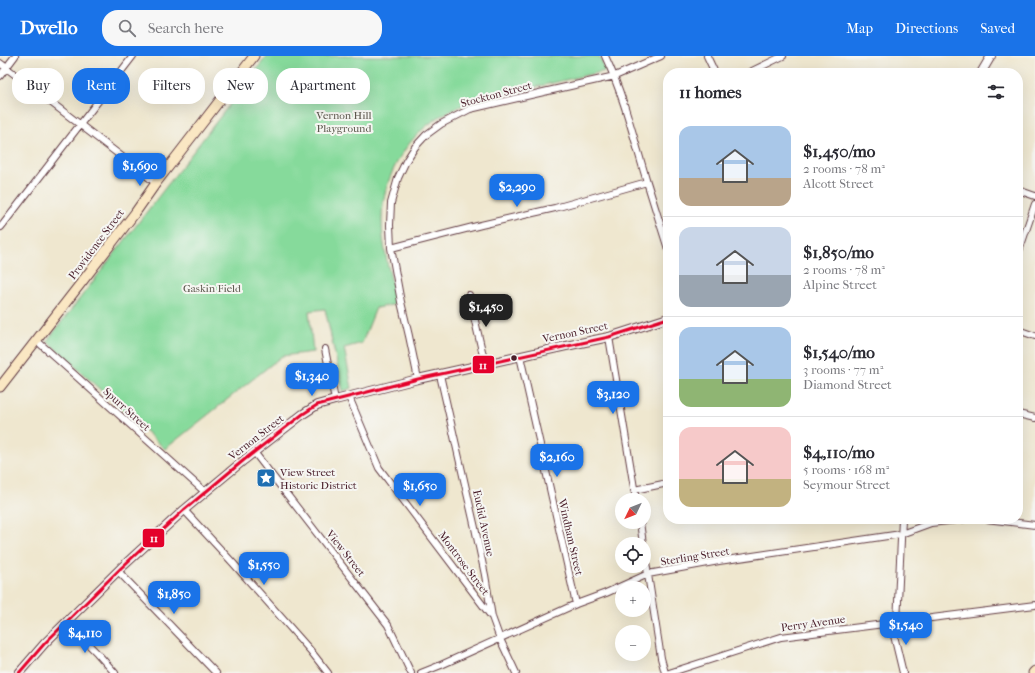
<!DOCTYPE html>
<meta charset="utf-8">
<style>
:root{--surface:#fff;--page:#f7f7f7;--text:#2b2b33;--muted:#7c7c81;--line:#e1e1e2;--accent:#1a73e8}
body{margin:0;font-family:"IM FELL French Canon",serif;background:var(--page);color:var(--text);height:100vh;display:flex;flex-direction:column;font-size:15px;white-space:nowrap}
*{box-sizing:border-box;margin:0}
p{font-size:13px;color:var(--muted)}
.icon{flex:none;width:22px;height:22px;fill:none;stroke:currentColor;stroke-width:2;stroke-linecap:round;stroke-linejoin:round}
.map{position:relative;flex:1;overflow:hidden}
.panel{position:absolute;left:663px;top:12px;width:360px;height:456px;display:flex;flex-direction:column;background:var(--surface);border-radius:16px;box-shadow:0 4px 16px #0002}
.panel>*{flex:none}
.top-card{position:absolute;left:12px;top:12px;width:380px;height:36px;display:flex;gap:8px}
.needle{width:26px;rotate:227deg}
.controls{position:absolute;left:615px;top:437px;display:grid;gap:8px}
.controls a{display:grid;place-items:center;width:36px;height:36px;border-radius:50%;background:var(--surface);box-shadow:0 4px 16px #0002;font-size:20px}
.price{position:absolute;translate:-50% -34px;padding:0 9px;border-radius:8px;background:var(--accent);color:#fff;font-size:13px;line-height:26px;filter:drop-shadow(0 1px 2px #0008)}
.price::after{content:'';position:absolute;left:50%;top:24px;width:12px;height:9px;margin-left:-6px;background:inherit;clip-path:polygon(0 0,100% 0,50% 100%)}
.price.on{background:#222;color:#fff}
ul{padding:0;list-style:none}
li{display:flex;align-items:center;gap:12px;height:100px;padding:0 16px}
li+li{border-top:1px solid var(--line)}
li span{display:grid;place-items:center;flex:none;width:112px;height:80px;border-radius:12px;color:#555}
li>.icon{margin-inline-start:auto}
span .icon{width:48px;height:48px;fill:#fffc;stroke-width:1}
li b{font-size:17px}
h2{display:flex;justify-content:space-between;align-items:center;height:48px;padding:0 16px;font-size:17px}
.chip{padding:0 14px;border-radius:16px;background:var(--surface);box-shadow:0 4px 16px #0002;font-size:14px;line-height:36px}
.chip.on{background:var(--accent);color:#fff}
header{display:flex;align-items:center;gap:24px;box-sizing:border-box;height:56px;padding:0 20px;background:var(--accent);color:#fff}
header strong{font-size:19px}
nav{display:flex;gap:22px;margin-inline-start:auto;font-size:14px}
.search{width:280px;height:36px;background:var(--page);display:flex;align-items:center;gap:10px;box-sizing:border-box;padding:0 14px;border-radius:16px;color:var(--muted);font-size:15px}
.map>svg:first-child{display:block}
.green{fill:#86da9b;stroke:#687c63}
.lines{fill:none;stroke-linecap:round;stroke-linejoin:round}
.minor-casing{stroke:#633d44;stroke-width:8}
.tertiary-casing{stroke:#633d44;stroke-width:10}
.secondary-casing{stroke:#633d44;stroke-width:11}
.minor{stroke:#fff;stroke-width:6}
.tertiary{stroke:#fff;stroke-width:8}
.secondary{stroke:#fae7c3;stroke-width:9}
.bus-1-casing{stroke:#f6f6f2;stroke-width:6}
.bus-1{stroke:#e4002b;stroke-width:3}
.bus-dot{fill:#4a1f2b;stroke:#f6f6f2;stroke-width:1.5}
.labels{text-anchor:middle;stroke-width:4;stroke-linejoin:round;paint-order:stroke}
.street-label{font-size:11px;fill:#4a1f2b;stroke:#f6f6f2}
.park-label{font-size:11px;fill:#5c574d;stroke:#f6f6f2}
.poi-label{font-size:11px;fill:#4a1f2b;stroke:#f6f6f2;text-anchor:start}
.line-badge{stroke:#f6f6f2;stroke-width:1.5}
.badge-label{font-size:11px;text-anchor:middle;font-weight:bold;fill:#fff}
</style>
<header>
<strong>Dwello</strong>
<div class="search"><svg class="icon" aria-label="search" viewBox="0 0 24 24"><circle cx="10" cy="10" r="6"/><path d="M15 15l6 6"/></svg>Search here</div>
<nav><a>Map</a><a>Directions</a><a>Saved</a></nav>
</header>
<div class="map">
<svg width="1035" height="617" viewBox="0 0 1035 617">
<rect width="100%" height="100%" fill="#f6f6f2"/>
<filter id="ink" filterUnits="userSpaceOnUse"><feTurbulence type="fractalNoise" baseFrequency=".025" numOctaves="2"/><feDisplacementMap in="SourceGraphic" scale="8" xChannelSelector="R" yChannelSelector="G"/><feConvolveMatrix kernelMatrix="1 2 1 2 8 2 1 2 1" color-interpolation-filters="sRGB"/></filter>
<filter id="wash" filterUnits="userSpaceOnUse"><feTurbulence type="fractalNoise" baseFrequency=".012" numOctaves="4" result="noise"/><feDisplacementMap in="SourceGraphic" scale="16" xChannelSelector="R" yChannelSelector="G"/><feGaussianBlur stdDeviation="0.9" result="paint"/><feColorMatrix in="noise" values="0 0 0 0 0 0 0 0 0 0 0 0 0 0 0 0 0 1.4 0 .05"/><feComposite in="paint" operator="in"/></filter>
<g filter="url(#wash)">
<rect width="100%" height="100%" fill="#efe7cf"/>
<path class="green" d="M267,0H599L606,15C576,21 545,29 515,36C492,41 469,45 448,56C408,76 382,120 382,164C382,192 391,221 397,248L376,252L362,287L344,292L352,332L343,335L325,253L309,255L313,296L282,300L165,393L47,285Z"/>
</g>
<g filter="url(#ink)">
<g class="lines">
<defs>
<path id="minor" d="M605,0C624,40 634,83 647,126C654,148 661,171 668,193
M707,0L715,17
M0,7L156,127
M748,17L783,0
M0,20L15,0
M1018,134L1035,140
M1,171L133,0
M391,192L481,169L555,152L647,126
M1018,198L1035,148
M469,239L485,308
M1018,274L1035,280
M609,281L636,444
M36,284L205,436
M325,293L335,344
M520,300L576,548
M440,319L475,472L485,519L492,561L500,583L516,617
M418,323L409,280L401,246L391,192L390,169L391,147L398,122L406,105L415,91L426,79L441,68L470,53L548,35L615,20L661,0
M349,341L379,412L491,560
M1018,358L1035,362
M254,396L388,569L411,617
M634,434L668,427
M184,454L233,507L310,594L328,617
M986,463L1035,469
M640,466L643,488
M644,493L661,602L665,617
M118,515L216,617
M66,566L97,597L115,617
M897,566L902,463
M891,567L903,617
M421,617L441,609L576,548L606,537L648,518L719,505L901,478L931,467L965,463
M669,617L781,581L1035,549"/>
<path id="tertiary" d="M981,17L991,0
M19,617L45,587L121,512L184,454L244,404L303,358L317,349L335,344L418,323L566,290L609,281L668,262"/>
<path id="secondary" d="M0,331L81,227L135,157L156,127L254,0
M1033,617L1035,615"/>
</defs>
<use href="#minor" class="minor-casing"/>
<use href="#tertiary" class="tertiary-casing"/>
<use href="#secondary" class="secondary-casing"/>
<use href="#minor" class="minor"/>
<use href="#tertiary" class="tertiary"/>
<use href="#secondary" class="secondary"/>
<defs>
<path id="bus-1" d="M19,617L45,587L121,512L184,454L244,404L303,358L317,349L418,323L609,281L668,262"/>
</defs>
<use href="#bus-1" class="bus-1-casing"/>
<use href="#bus-1" class="bus-1"/>
</g>
</g>
<defs>
<symbol id="sight-square" viewBox="-11 -11 22 22"><rect x="-9" y="-9" width="18" height="18" rx="4" fill="#1f6fb2" stroke="#f6f6f2"/><path d="M0-6L1.8-2.2L6-1.7L2.9 1.2L3.7 5.4L0 3.3L-3.7 5.4L-2.9 1.2L-6-1.7L-1.8-2.2Z" fill="#fff"/></symbol>
</defs>
<g fill-rule="evenodd">
<use href="#sight-square" x="255" y="411" width="22" height="22"/>
</g>
<circle class="bus-dot" cx="514" cy="302" r="3.5"/>
<g class="labels">
<g class="street-label">
<text transform="translate(496 38) rotate(-15)" y="4">Stockton Street</text>
<text transform="translate(96 188) rotate(-53)" y="4">Providence Street</text>
<text transform="translate(575 276) rotate(-12)" y="4">Vernon Street</text>
<text transform="translate(127 353) rotate(42)" y="4">Spurr Street</text>
<text transform="translate(256 381) rotate(-38)" y="4">Vernon Street</text>
<text transform="translate(484 467) rotate(78)" y="4">Euclid Avenue</text>
<text transform="translate(571 481) rotate(77)" y="4">Windham Street</text>
<text transform="translate(346 497) rotate(52)" y="4">View Street</text>
<text transform="translate(695 500) rotate(-9)" y="4">Sterling Street</text>
<text transform="translate(464 507) rotate(53)" y="4">Montrose Street</text>
<text transform="translate(813 567) rotate(-8)" y="4">Perry Avenue</text>
</g>
<g class="park-label">
<text x="344" y="63">Vernon Hill<tspan x="344" dy="13">Playground</tspan></text>
<text x="212" y="236">Gaskin Field</text>
</g>
<g class="poi-label">
<text x="280" y="420">View Street<tspan x="280" dy="13">Historic District</tspan></text>
</g>
</g>
<g class="line-badge">
<rect x="472" y="299" width="23" height="19" rx="4" fill="#e4002b"/>
<rect x="142" y="472" width="23" height="20" rx="4" fill="#e4002b"/>
</g>
<g class="badge-label">
<text x="483" y="313">11</text>
<text x="154" y="486">11</text>
</g>
</svg>
<div class="controls">
<a><svg class="needle" viewBox="-14 -14 28 28"><path d="M0-13l5 13h-10z" fill="#e53935"/><path d="M0 13l5-13h-10z" fill="#7c7c81"/></svg></a>
<a><svg class="icon" aria-label="locate" viewBox="0 0 24 24"><circle cx="12" cy="12" r="6"/><path d="M12 2v4M12 18v4M2 12h4M18 12h4"/></svg></a>
<a>+</a>
<a>−</a>
</div>
<b class="price" style="left:140px;top:131px">$1,690</b>
<b class="price" style="left:517px;top:152px">$2,290</b>
<b class="price on" style="left:486px;top:272px">$1,450</b>
<b class="price" style="left:312px;top:341px">$1,340</b>
<b class="price" style="left:613px;top:359px">$3,120</b>
<b class="price" style="left:557px;top:422px">$2,160</b>
<b class="price" style="left:420px;top:451px">$1,650</b>
<b class="price" style="left:264px;top:530px">$1,550</b>
<b class="price" style="left:174px;top:559px">$1,850</b>
<b class="price" style="left:906px;top:590px">$1,540</b>
<b class="price" style="left:85px;top:598px">$4,110</b>
<div class="top-card">
<a class="chip">Buy</a>
<a class="chip on">Rent</a>
<a class="chip">Filters</a>
<a class="chip">New</a>
<a class="chip">Apartment</a>
</div>
<section class="panel">
<h2>11 homes<svg class="icon" aria-label="filters" viewBox="0 0 24 24"><path d="M4 7h16M4 17h16"/><circle cx="9" cy="7" r="2"/><circle cx="15" cy="17" r="2"/></svg></h2>
<ul>
<li><span style="background:linear-gradient(#a9c7e8 65%,#b9a48a 0)"><svg class="icon" aria-label="home" viewBox="0 0 24 24"><path d="M3 11l9-7 9 7M6 9v11h12V9"/></svg></span><div><b>$1,450/mo</b><p>2 rooms · 78 m²</p><p>Alcott Street</p></div></li>
<li><span style="background:linear-gradient(#c9d6e8 60%,#9aa5b1 0)"><svg class="icon" aria-label="home" viewBox="0 0 24 24"><path d="M3 11l9-7 9 7M6 9v11h12V9"/></svg></span><div><b>$1,850/mo</b><p>2 rooms · 78 m²</p><p>Alpine Street</p></div></li>
<li><span style="background:linear-gradient(#a9c7e8 65%,#8fb573 0)"><svg class="icon" aria-label="home" viewBox="0 0 24 24"><path d="M3 11l9-7 9 7M6 9v11h12V9"/></svg></span><div><b>$1,540/mo</b><p>3 rooms · 77 m²</p><p>Diamond Street</p></div></li>
<li><span style="background:linear-gradient(#f6c9c9 65%,#c2b280 0)"><svg class="icon" aria-label="home" viewBox="0 0 24 24"><path d="M3 11l9-7 9 7M6 9v11h12V9"/></svg></span><div><b>$4,110/mo</b><p>5 rooms · 168 m²</p><p>Seymour Street</p></div></li>
</ul>
</section>
</div>
